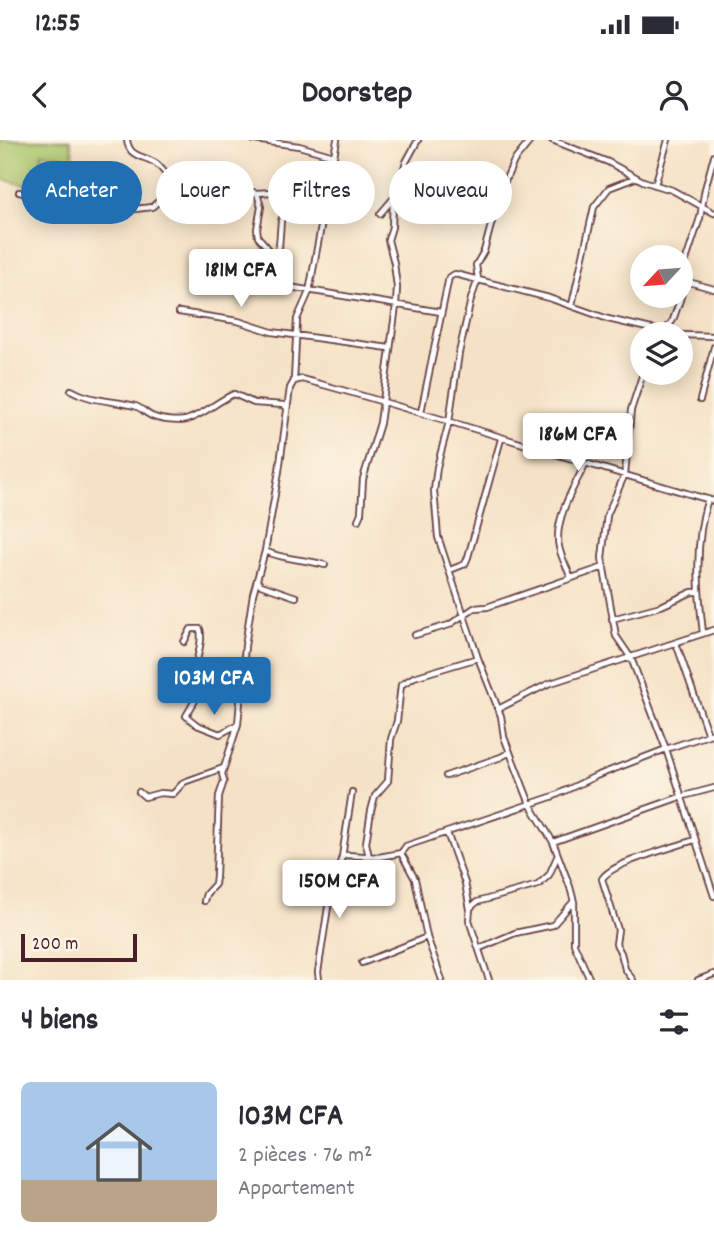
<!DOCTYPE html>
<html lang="fr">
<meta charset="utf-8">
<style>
:root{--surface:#fff;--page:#f2f2f3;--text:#2b2b33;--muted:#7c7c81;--line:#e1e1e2;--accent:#1f6fb2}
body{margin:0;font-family:Dekko,sans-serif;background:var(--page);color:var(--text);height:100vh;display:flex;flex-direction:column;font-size:26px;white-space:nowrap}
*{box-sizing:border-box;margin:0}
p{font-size:23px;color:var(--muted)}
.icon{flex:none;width:38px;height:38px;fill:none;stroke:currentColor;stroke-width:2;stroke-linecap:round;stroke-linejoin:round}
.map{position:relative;height:840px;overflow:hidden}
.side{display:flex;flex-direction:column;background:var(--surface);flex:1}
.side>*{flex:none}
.hud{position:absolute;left:21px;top:21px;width:672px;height:63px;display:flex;gap:14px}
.needle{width:46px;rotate:244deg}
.tools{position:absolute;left:630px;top:105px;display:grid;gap:14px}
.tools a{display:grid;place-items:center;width:63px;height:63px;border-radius:50%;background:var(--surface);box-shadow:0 4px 18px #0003;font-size:35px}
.scale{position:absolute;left:21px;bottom:18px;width:116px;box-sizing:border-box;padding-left:7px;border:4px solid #4a1f2b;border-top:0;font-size:19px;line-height:24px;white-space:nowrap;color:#4a1f2b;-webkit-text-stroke:5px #fcf5e5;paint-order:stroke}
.price{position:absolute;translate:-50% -60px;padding:0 16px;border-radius:7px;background:#fff;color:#222;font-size:23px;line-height:46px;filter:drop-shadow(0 2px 4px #0008)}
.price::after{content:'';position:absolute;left:50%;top:42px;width:21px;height:16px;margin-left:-10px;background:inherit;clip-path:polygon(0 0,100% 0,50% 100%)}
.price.selected{background:var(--accent);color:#fff}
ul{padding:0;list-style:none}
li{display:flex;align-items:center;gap:21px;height:175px;padding:0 21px}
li+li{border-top:2px solid var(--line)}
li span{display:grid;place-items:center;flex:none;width:196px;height:140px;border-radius:10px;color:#555}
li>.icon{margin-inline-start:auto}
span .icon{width:84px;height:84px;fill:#fffc;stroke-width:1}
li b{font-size:30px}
h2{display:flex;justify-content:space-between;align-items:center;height:84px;padding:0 21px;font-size:30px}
.chip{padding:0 24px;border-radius:32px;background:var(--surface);box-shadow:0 4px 18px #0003;font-size:24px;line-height:63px}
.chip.selected{background:var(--accent);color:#fff}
.status{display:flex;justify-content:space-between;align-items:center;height:49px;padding:0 35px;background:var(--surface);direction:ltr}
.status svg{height:19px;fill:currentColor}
header{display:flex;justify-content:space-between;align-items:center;height:91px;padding:0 21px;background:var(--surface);font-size:32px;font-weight:700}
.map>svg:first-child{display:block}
.green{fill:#acc66b;stroke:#7b724b;stroke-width:2}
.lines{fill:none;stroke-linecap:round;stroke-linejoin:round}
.minor-casing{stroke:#643c42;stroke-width:8}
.minor{stroke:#fff;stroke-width:4.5}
</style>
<div class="status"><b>12:55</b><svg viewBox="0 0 49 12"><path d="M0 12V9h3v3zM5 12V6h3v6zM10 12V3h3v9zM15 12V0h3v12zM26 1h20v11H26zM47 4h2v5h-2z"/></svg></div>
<header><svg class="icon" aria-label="back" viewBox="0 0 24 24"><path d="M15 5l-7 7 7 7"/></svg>Doorstep<svg class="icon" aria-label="person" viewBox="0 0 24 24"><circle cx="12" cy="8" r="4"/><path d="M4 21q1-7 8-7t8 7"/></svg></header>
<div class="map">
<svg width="714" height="840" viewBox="0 0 714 840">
<rect width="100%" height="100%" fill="#fcf5e5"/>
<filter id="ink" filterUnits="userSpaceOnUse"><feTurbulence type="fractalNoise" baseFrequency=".0143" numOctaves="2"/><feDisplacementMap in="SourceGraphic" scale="14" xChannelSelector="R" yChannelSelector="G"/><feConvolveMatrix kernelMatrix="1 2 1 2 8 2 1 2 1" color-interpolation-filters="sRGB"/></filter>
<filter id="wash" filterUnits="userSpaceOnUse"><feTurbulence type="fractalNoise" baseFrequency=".00686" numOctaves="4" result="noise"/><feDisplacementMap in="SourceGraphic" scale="28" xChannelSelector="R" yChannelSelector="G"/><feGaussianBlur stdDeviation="1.57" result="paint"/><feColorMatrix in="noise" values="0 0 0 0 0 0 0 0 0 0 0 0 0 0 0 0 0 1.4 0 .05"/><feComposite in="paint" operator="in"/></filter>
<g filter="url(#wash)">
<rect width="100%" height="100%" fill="#f5e2c6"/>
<path class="green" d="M0,0H70L74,19L42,13L39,48L0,39Z"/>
</g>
<g filter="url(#ink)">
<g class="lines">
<defs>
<path id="minor" d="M127,0C129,20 149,15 159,26C171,38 179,53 185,69
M254,0L299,6L334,16
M531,0L514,21L500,52L484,111L476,125L478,139L471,159L459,213L449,282L437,327L434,351L438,397L478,518L501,576L504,597L530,664L553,702L570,747L574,762V804L590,840
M552,0L608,22L643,41L672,50L714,73
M170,38L187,40L210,34L226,47L257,53L261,67L257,89L258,97L267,107L270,136L283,146L441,172
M655,45L668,0
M19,52L68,62L96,55L135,69L152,67L170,51L171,42
M257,53L272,52L288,62L313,56L325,64
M380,74L392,60
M270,124L279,107L281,81L288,62
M685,141L714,149
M572,165L594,67L609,48L635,38
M179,172L238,181L272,192L389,208
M665,191L673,180L680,160L685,141V123L700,78L705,49L714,16
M681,195L714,196
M643,233L631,270L625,334L607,375L602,418L616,496L631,518L666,609L714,756
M294,241L302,239C440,276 576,322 714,361
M71,250C92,262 112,260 135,266C142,268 147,275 154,277C162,280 178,282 186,280C204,275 217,261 234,254L254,263L284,265L287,268
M700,260L714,207
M421,272L449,137L455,134L549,158L608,179L673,194
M358,380L361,373L363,339L380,283L396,166L397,147L394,123L388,100L392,87L393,62L406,22L418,0
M265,411C284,420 304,419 325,425
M450,430L465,424L468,417L501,299
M571,438C567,428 561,417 559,407C553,381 575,344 586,323
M257,441L261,445L296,457
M612,479L661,466L692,452H699
M703,493C698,450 694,401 708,359
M415,495L449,485L474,468L487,467L604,427
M184,502L191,489H200C205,508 189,526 199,545L235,548L240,544
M676,503L708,595
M195,542L197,557L186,576L197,585L220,594L237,585
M498,569L548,544L714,490
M446,636L501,617L510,612
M139,652L145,657L160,653L173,654L184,642L223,628
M447,693L465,743L470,769L469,780L489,840
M553,702L680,657L714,648
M401,713L415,739L427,797L442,840
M342,717L346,715L379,717L401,713L406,706L554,656L596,636L666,609L714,593
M369,717L366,703L371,671L375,656L388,641L391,599L397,581L401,545L414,537L478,518
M204,761L206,754L215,744L216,736L219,656L224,641L222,634L238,584L245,506L253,454L265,411L279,331L290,248L294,241L297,179L309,152L337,0
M470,768L477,762L538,745L549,735L557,717
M480,808L515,793L553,785L573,762
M362,823L427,797
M319,840L318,832L330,754L342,717L352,652
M633,840L625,829L621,813L616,804L618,790L602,739C612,722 673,708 694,700
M698,840L714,834"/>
</defs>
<use href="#minor" class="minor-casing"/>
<use href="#minor" class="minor"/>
</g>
</g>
</svg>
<div class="tools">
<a><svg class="needle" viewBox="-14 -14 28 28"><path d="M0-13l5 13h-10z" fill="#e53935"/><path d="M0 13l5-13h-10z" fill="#7c7c81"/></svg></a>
<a><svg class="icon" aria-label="layers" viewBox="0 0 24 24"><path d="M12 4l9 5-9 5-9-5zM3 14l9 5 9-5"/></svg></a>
</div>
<div class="scale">200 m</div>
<b class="price" style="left:241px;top:169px">181M CFA</b>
<b class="price" style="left:578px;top:333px">186M CFA</b>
<b class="price selected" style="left:214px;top:577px">103M CFA</b>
<b class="price" style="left:339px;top:780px">150M CFA</b>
<div class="hud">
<a class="chip selected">Acheter</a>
<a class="chip">Louer</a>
<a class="chip">Filtres</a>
<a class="chip">Nouveau</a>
</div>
</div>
<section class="side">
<h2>4 biens<svg class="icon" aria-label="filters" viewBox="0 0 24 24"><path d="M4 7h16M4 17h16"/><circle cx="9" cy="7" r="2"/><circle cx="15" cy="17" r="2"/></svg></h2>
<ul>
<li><span style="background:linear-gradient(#a9c7e8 70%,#b9a48a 0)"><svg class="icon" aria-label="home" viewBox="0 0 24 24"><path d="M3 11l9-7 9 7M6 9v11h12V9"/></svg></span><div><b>103M CFA</b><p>2 pièces · 76 m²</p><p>Appartement</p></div></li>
</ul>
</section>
